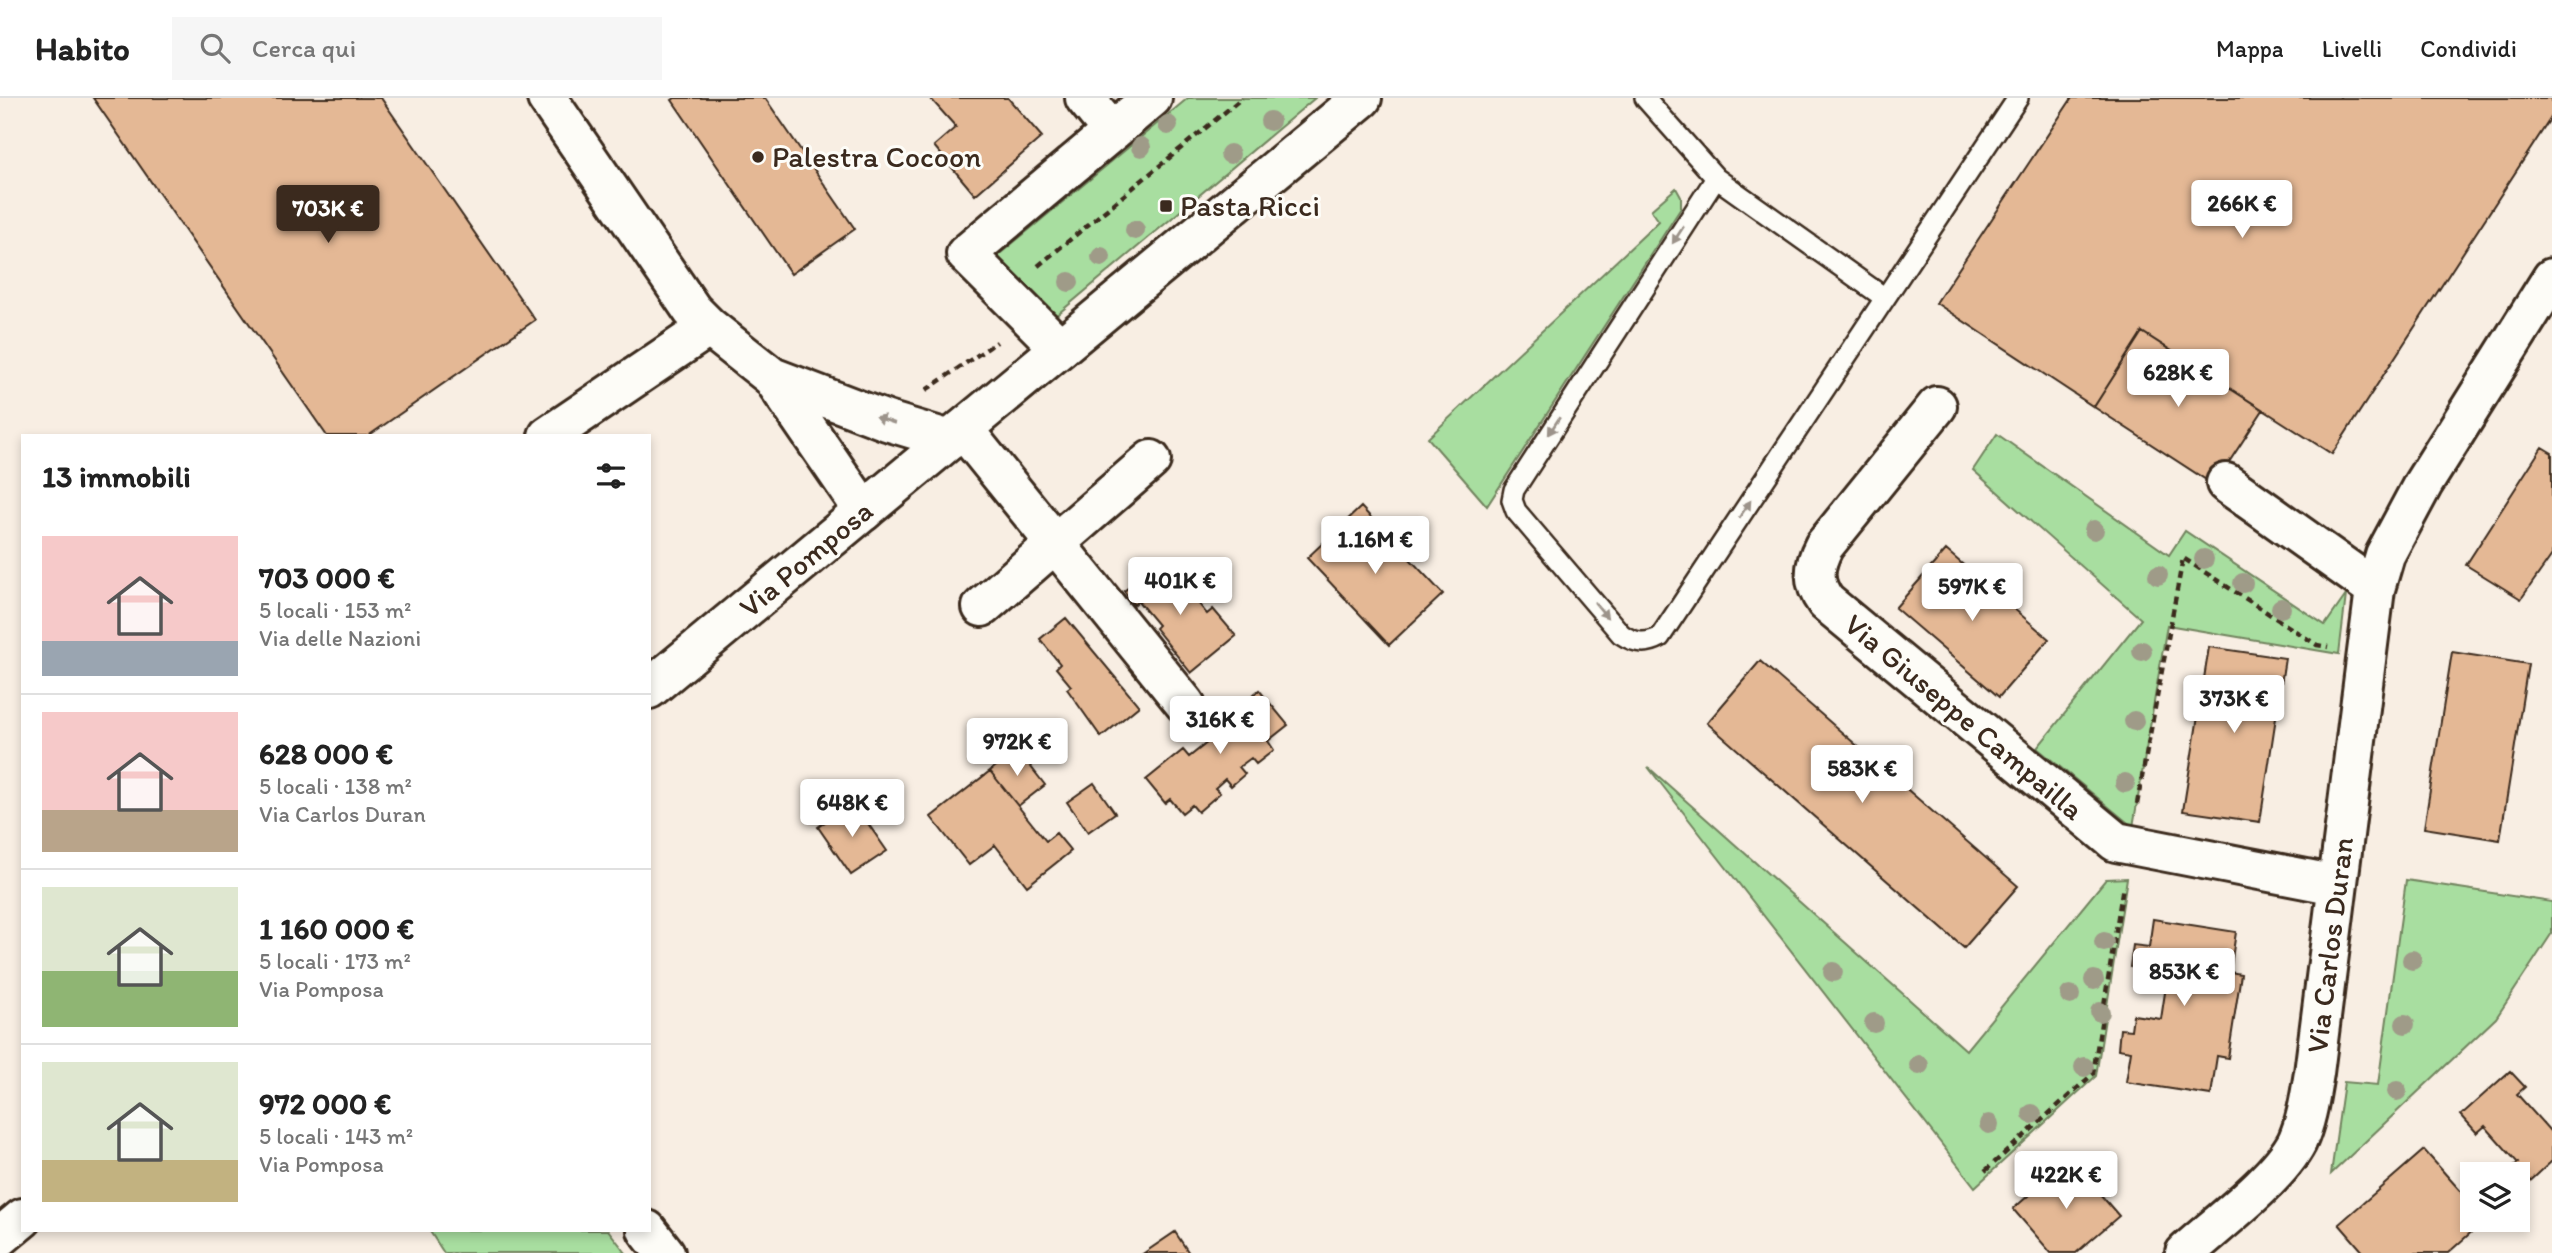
<!DOCTYPE html>
<html lang="it">
<meta charset="utf-8">
<style>
:root{--surface:#fff;--page:#f6f6f6;--text:#222;--muted:#767676;--line:#e0e0e0;--accent:#3b2a1e}
body{margin:0;font-family:Itim,sans-serif;background:var(--page);color:var(--text);height:100vh;display:flex;flex-direction:column;font-size:26px;white-space:nowrap}
*{box-sizing:border-box;margin:0}
p{font-size:23px;color:var(--muted)}
.icon{flex:none;width:38px;height:38px;fill:none;stroke:currentColor;stroke-width:2;stroke-linecap:round;stroke-linejoin:round}
.map{position:relative;flex:1;overflow:hidden}
.details{position:absolute;left:21px;top:336px;width:630px;height:798px;display:flex;flex-direction:column;background:var(--surface);border-radius:0px;box-shadow:0 4px 10px #0003}
.details>*{flex:none}
.controls{position:absolute;left:2460px;top:1064px;display:grid;gap:14px}
.controls a{display:grid;place-items:center;width:70px;height:70px;border-radius:0px;background:var(--surface);box-shadow:0 4px 10px #0003;font-size:35px}
.price{position:absolute;translate:-50% -60px;padding:0 16px;border-radius:7px;background:#fff;color:#222;font-size:23px;line-height:46px;filter:drop-shadow(0 2px 4px #0008)}
.price::after{content:'';position:absolute;left:50%;top:42px;width:21px;height:16px;margin-left:-10px;background:inherit;clip-path:polygon(0 0,100% 0,50% 100%)}
.price.active{background:var(--accent);color:#fff}
ul{padding:0;list-style:none}
li{display:flex;align-items:center;gap:21px;height:175px;padding:0 21px}
li+li{border-top:2px solid var(--line)}
li span{display:grid;place-items:center;flex:none;width:196px;height:140px;border-radius:0px;color:#555}
li>.icon{margin-inline-start:auto}
span .icon{width:84px;height:84px;fill:#fffc;stroke-width:1}
li b{font-size:30px}
h2{display:flex;justify-content:space-between;align-items:center;height:84px;padding:0 21px;font-size:30px}
header{display:flex;align-items:center;gap:42px;box-sizing:border-box;height:98px;padding:0 35px;background:var(--surface);border-bottom:2px solid var(--line)}
header strong{font-size:33px}
nav{display:flex;gap:38px;margin-inline-start:auto;font-size:24px}
.search{width:490px;height:63px;background:var(--page);display:flex;align-items:center;gap:18px;box-sizing:border-box;padding:0 24px;border-radius:0px;color:var(--muted);font-size:26px}
.map>svg:first-child{display:block}
.green{fill:#a8dea0;stroke:#72845f;stroke-width:2}
.building{fill:#e4b895;stroke:#3b2a1e;stroke-width:2}
.lines{fill:none;stroke-linecap:round;stroke-linejoin:round}
.service-casing{stroke:#3b2a1e;stroke-width:24}
.minor-casing{stroke:#3b2a1e;stroke-width:44}
.secondary-casing{stroke:#3b2a1e;stroke-width:44}
.primary-casing{stroke:#3b2a1e;stroke-width:44}
.path{stroke:#3b2a1e;stroke-width:4.5;stroke-dasharray:7 5;stroke-linecap:butt}
.service{stroke:#fdfcf7;stroke-width:19}
.minor{stroke:#fdfcf7;stroke-width:38}
.secondary{stroke:#fdfcf7;stroke-width:38}
.primary{stroke:#fdfcf7;stroke-width:38}
.tree{fill:#9f9b88}
.oneway{fill:#9c938a}
.poi-dot{fill:#3b2a1e;stroke:#fdfcf7;stroke-width:2.5}
.labels{text-anchor:middle;stroke-width:6;stroke-linejoin:round;paint-order:stroke}
.poi-label{font-size:30px;fill:#3b2a1e;stroke:#fdfcf7;text-anchor:start}
.street-label{font-size:30px;fill:#3b2a1e;stroke:#fdfcf7}
</style>
<header>
<strong>Habito</strong>
<div class="search"><svg class="icon" aria-label="search" viewBox="0 0 24 24"><circle cx="10" cy="10" r="6"/><path d="M15 15l6 6"/></svg>Cerca qui</div>
<nav><a>Mappa</a><a>Livelli</a><a>Condividi</a></nav>
</header>
<div class="map">
<svg width="2552" height="1155" viewBox="0 0 2552 1155">
<rect width="100%" height="100%" fill="#f8eee3"/>
<filter id="ink" filterUnits="userSpaceOnUse"><feTurbulence type="fractalNoise" baseFrequency=".0143" numOctaves="2"/><feDisplacementMap in="SourceGraphic" scale="14" xChannelSelector="R" yChannelSelector="G"/><feConvolveMatrix kernelMatrix="1 2 1 2 8 2 1 2 1" color-interpolation-filters="sRGB"/></filter>
<g filter="url(#ink)">
<path class="green" d="M1188,0H1315L1047,225L990,164Z
M1676,90L1681,99V110L1487,408L1428,340L1659,123L1651,112Z
M1997,336L2169,457L2185,433L2325,527L2346,497L2339,556L2167,527L2133,729L2037,650L2141,521L1973,372Z
M1648,669L1966,952L2106,781L2127,780L2096,978L1975,1089Z
M2406,782L2552,804V835L2496,920L2331,1076L2344,984L2378,987Z
M429,1132H608L626,1155H444Z"/>
<path class="building" d="M93,0H381L535,222L368,338H327Z
M675,0H765L855,131L791,176L672,2Z
M930,0H1008L1042,39L975,97L934,48L956,29Z
M2072,0H2552V18L2332,356L2142,234L2094,309L1936,205Z
M2142,234L2263,312L2214,387L2094,309Z
M2542,349L2552,355V457L2521,501L2466,467Z
M1361,409L1443,496L1389,547L1307,460Z
M1946,452L2049,541L1999,599L1895,510Z
M1164,462L1207,516L1213,511L1236,538L1191,575L1155,530L1158,527L1138,503L1134,507L1124,493Z
M1066,520L1139,608L1101,639L1067,591L1071,588L1056,570L1060,566L1040,541Z
M2209,549L2285,560L2260,724L2183,713Z
M2452,554L2528,566L2500,742L2424,730Z
M1760,563L2018,788L1964,850L1707,625Z
M1259,592L1288,627L1268,643L1274,652L1256,666L1251,660L1239,669L1245,676L1231,688L1225,681L1215,690L1220,695L1198,714L1192,707L1182,715L1170,701L1165,705L1146,682L1183,652L1189,659L1228,628L1223,622Z
M1017,651L1045,687L1018,708L990,673Z
M990,673L1046,743L1056,735L1071,753L1027,788L995,747L969,767L931,719Z
M1094,685L1115,715L1088,734L1067,704Z
M853,704L887,753L851,777L818,729Z
M2153,821L2236,834L2230,874L2241,876L2228,960L2217,958L2211,997L2126,984L2131,953L2118,951L2120,931L2131,932L2133,917L2161,921L2166,888L2138,883L2140,871L2130,869L2133,847L2149,849Z
M2510,973L2525,989L2517,996L2550,1033L2552,1031V1063L2526,1087L2511,1070L2518,1065L2485,1028L2477,1035L2461,1017Z
M2424,1052L2473,1107V1122H2485L2448,1155H2364L2339,1126Z
M2070,1061L2119,1118L2076,1155H2051L2013,1111Z
M1175,1134L1189,1155H1144Z"/>
<g class="lines">
<defs>
<path id="service" d="M1645,0L1716,80L1885,200
M1716,80L1514,392L1512,402L1516,413L1621,536C1634,545 1646,547 1660,539L2018,0"/>
<path id="minor" d="M547,0L692,212L709,229L772,279L864,413
M1085,0L1112,33
M1060,250L966,156L1152,0
M772,279L887,323L950,342
M1937,308L1824,448C1813,469 1812,485 1826,504L2116,744L2337,787
M963,331L1185,606
M548,338L709,229
M2226,385L2375,491
M982,509L1151,362
M2185,1155C2217,1126 2278,1081 2297,1044C2307,1022 2310,998 2314,975L2375,491L2385,457L2423,386L2552,180"/>
<path id="secondary" d="M649,591L1362,0"/>
<path id="primary" d="M647,1132L665,1155
M0,1139L23,1120"/>
</defs>
<use href="#service" class="service-casing"/>
<use href="#minor" class="minor-casing"/>
<use href="#secondary" class="secondary-casing"/>
<use href="#primary" class="primary-casing"/>
<path class="path" d="M1038,168L1242,0
M926,292L997,244
M2137,706L2183,460L2317,547L2328,549
M1985,1073L2093,976L2123,788"/>
<use href="#service" class="service"/>
<use href="#minor" class="minor"/>
<use href="#secondary" class="secondary"/>
<use href="#primary" class="primary"/>
</g>
<g class="tree">
<circle cx="1270" cy="23" r="10"/>
<circle cx="1168" cy="27" r="10"/>
<circle cx="1141" cy="49" r="10"/>
<circle cx="1230" cy="56" r="10"/>
<circle cx="1135" cy="132" r="10"/>
<circle cx="1101" cy="159" r="10"/>
<circle cx="1069" cy="184" r="10"/>
<circle cx="2094" cy="432" r="10"/>
<circle cx="2204" cy="461" r="10"/>
<circle cx="2158" cy="477" r="10"/>
<circle cx="2243" cy="485" r="10"/>
<circle cx="2281" cy="510" r="10"/>
<circle cx="2142" cy="553" r="10"/>
<circle cx="2134" cy="623" r="10"/>
<circle cx="2125" cy="685" r="10"/>
<circle cx="2104" cy="844" r="10"/>
<circle cx="2412" cy="862" r="10"/>
<circle cx="1833" cy="874" r="10"/>
<circle cx="2094" cy="882" r="10"/>
<circle cx="2070" cy="897" r="10"/>
<circle cx="2100" cy="914" r="10"/>
<circle cx="1874" cy="925" r="10"/>
<circle cx="2405" cy="926" r="10"/>
<circle cx="1919" cy="967" r="10"/>
<circle cx="2084" cy="969" r="10"/>
<circle cx="2397" cy="993" r="10"/>
<circle cx="2032" cy="1016" r="10"/>
<circle cx="1989" cy="1026" r="10"/>
</g>
<defs><path id="oneway-solid" d="M-6-.8H1V-3.2L6.5 0L1 3.2V.8H-6Z" transform="scale(1.75)"/></defs>
<g class="oneway">
<use href="#oneway-solid" transform="translate(1678 137) rotate(123)"/>
<use href="#oneway-solid" transform="translate(885 322) rotate(-161)"/>
<use href="#oneway-solid" transform="translate(1554 328) rotate(123)"/>
<use href="#oneway-solid" transform="translate(1745 411) rotate(-56)"/>
<use href="#oneway-solid" transform="translate(1601 512) rotate(50)"/>
</g>
</g>
<g class="poi-dot">
<circle cx="758" cy="59" r="7"/>
<rect x="1159" y="101" width="14" height="14" rx="3.5"/>
</g>
<g class="labels">
<g class="poi-label">
<text x="772" y="69">Palestra Cocoon</text>
<text x="1180" y="118">Pasta Ricci</text>
</g>
<g class="street-label">
<text transform="translate(806 461) rotate(-40)" y="10">Via Pomposa</text>
<text transform="translate(1964 619) rotate(40)" y="10">Via Giuseppe Campailla</text>
<text transform="translate(2330 847) rotate(-83)" y="10">Via Carlos Duran</text>
</g>
</g>
</svg>
<div class="controls">
<a><svg class="icon" aria-label="layers" viewBox="0 0 24 24"><path d="M12 4l9 5-9 5-9-5zM3 14l9 5 9-5"/></svg></a>
</div>
<b class="price" style="left:2242px;top:142px">266K €</b>
<b class="price active" style="left:328px;top:147px">703K €</b>
<b class="price" style="left:2178px;top:311px">628K €</b>
<b class="price" style="left:1375px;top:478px">1.16M €</b>
<b class="price" style="left:1180px;top:519px">401K €</b>
<b class="price" style="left:1972px;top:525px">597K €</b>
<b class="price" style="left:2234px;top:637px">373K €</b>
<b class="price" style="left:1220px;top:658px">316K €</b>
<b class="price" style="left:1017px;top:680px">972K €</b>
<b class="price" style="left:1862px;top:707px">583K €</b>
<b class="price" style="left:852px;top:741px">648K €</b>
<b class="price" style="left:2184px;top:910px">853K €</b>
<b class="price" style="left:2066px;top:1113px">422K €</b>
<section class="details">
<h2>13 immobili<svg class="icon" aria-label="filters" viewBox="0 0 24 24"><path d="M4 7h16M4 17h16"/><circle cx="9" cy="7" r="2"/><circle cx="15" cy="17" r="2"/></svg></h2>
<ul>
<li><span style="background:linear-gradient(#f6c9c9 75%,#9aa5b1 0)"><svg class="icon" aria-label="home" viewBox="0 0 24 24"><path d="M3 11l9-7 9 7M6 9v11h12V9"/></svg></span><div><b>703 000 €</b><p>5 locali · 153 m²</p><p>Via delle Nazioni</p></div></li>
<li><span style="background:linear-gradient(#f6c9c9 70%,#b9a48a 0)"><svg class="icon" aria-label="home" viewBox="0 0 24 24"><path d="M3 11l9-7 9 7M6 9v11h12V9"/></svg></span><div><b>628 000 €</b><p>5 locali · 138 m²</p><p>Via Carlos Duran</p></div></li>
<li><span style="background:linear-gradient(#dfe7d0 60%,#8fb573 0)"><svg class="icon" aria-label="home" viewBox="0 0 24 24"><path d="M3 11l9-7 9 7M6 9v11h12V9"/></svg></span><div><b>1 160 000 €</b><p>5 locali · 173 m²</p><p>Via Pomposa</p></div></li>
<li><span style="background:linear-gradient(#dfe7d0 70%,#c2b280 0)"><svg class="icon" aria-label="home" viewBox="0 0 24 24"><path d="M3 11l9-7 9 7M6 9v11h12V9"/></svg></span><div><b>972 000 €</b><p>5 locali · 143 m²</p><p>Via Pomposa</p></div></li>
</ul>
</section>
</div>
